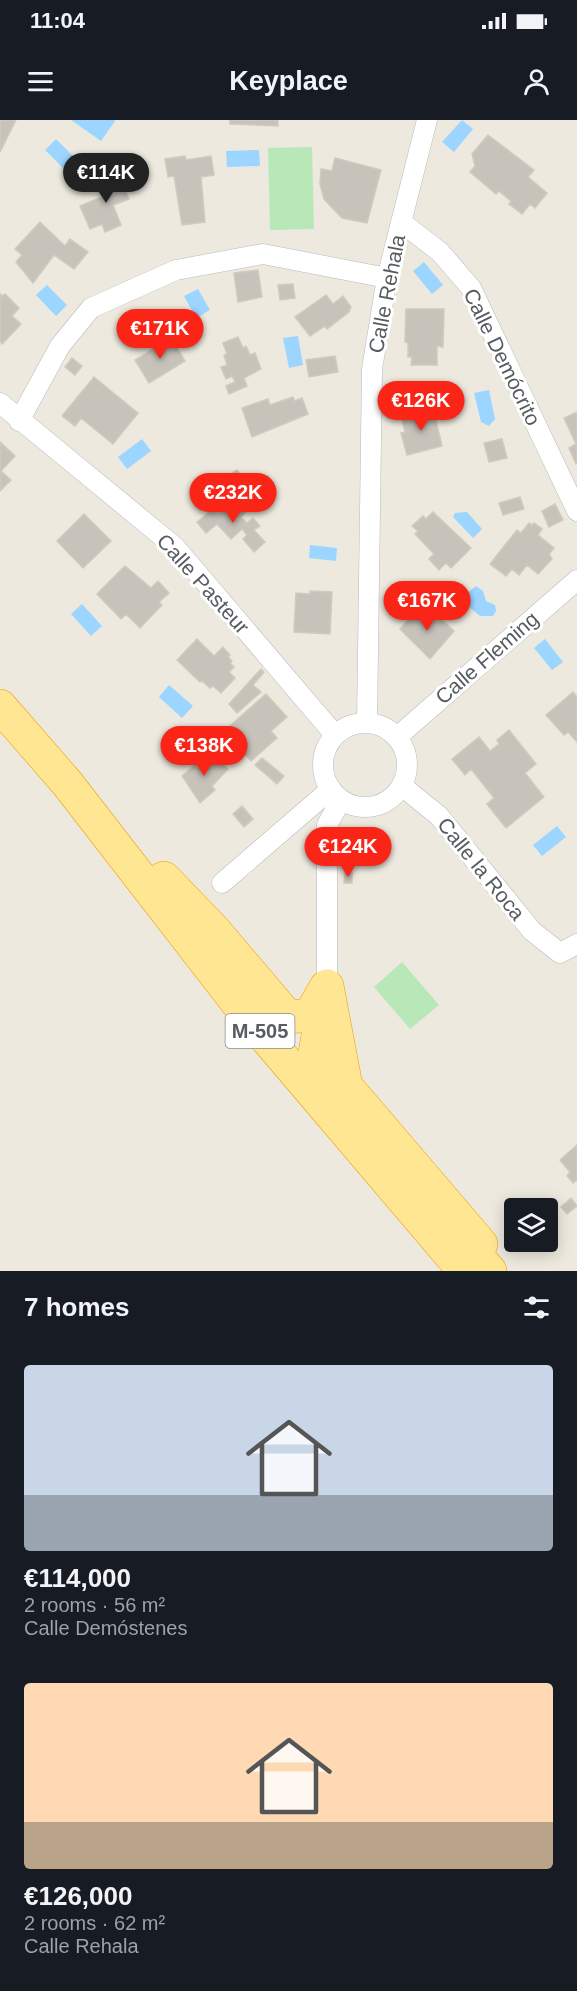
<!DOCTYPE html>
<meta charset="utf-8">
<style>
:root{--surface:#171b24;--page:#20242c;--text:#f1f3f6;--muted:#9ea1a6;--accent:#fa2517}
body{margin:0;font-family:Helvetica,sans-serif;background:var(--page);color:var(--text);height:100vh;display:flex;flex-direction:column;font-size:22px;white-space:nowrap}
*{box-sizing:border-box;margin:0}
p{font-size:20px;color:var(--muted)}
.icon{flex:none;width:33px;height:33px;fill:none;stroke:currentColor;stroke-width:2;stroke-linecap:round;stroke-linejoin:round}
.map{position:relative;height:1151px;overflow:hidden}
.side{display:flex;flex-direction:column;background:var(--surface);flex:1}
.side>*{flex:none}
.fabs{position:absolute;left:504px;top:1078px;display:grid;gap:12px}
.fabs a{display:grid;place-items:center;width:54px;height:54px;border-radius:6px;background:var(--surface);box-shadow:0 3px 15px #0003;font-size:30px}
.price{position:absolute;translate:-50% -51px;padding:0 14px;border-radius:21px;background:var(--accent);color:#fff;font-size:20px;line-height:39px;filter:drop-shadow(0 2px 3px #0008)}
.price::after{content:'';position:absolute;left:50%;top:36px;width:18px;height:14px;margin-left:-9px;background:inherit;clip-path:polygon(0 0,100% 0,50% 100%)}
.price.current{background:#222;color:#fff}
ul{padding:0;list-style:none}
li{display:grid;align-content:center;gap:12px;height:318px;padding:0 24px}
li span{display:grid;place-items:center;height:186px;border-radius:6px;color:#555}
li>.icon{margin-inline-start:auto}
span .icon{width:108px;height:108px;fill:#fffc;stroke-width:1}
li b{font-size:26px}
h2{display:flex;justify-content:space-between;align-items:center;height:72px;padding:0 24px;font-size:26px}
.status{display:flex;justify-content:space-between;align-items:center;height:42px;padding:0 30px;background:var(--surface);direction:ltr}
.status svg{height:16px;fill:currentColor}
header{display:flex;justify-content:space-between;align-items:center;height:78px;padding:0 24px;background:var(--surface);font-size:27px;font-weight:700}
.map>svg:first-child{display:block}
.green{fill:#b8e8b7}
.water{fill:#9cd5ff}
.building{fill:#c7c3bb;stroke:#d2cabc;stroke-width:1.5}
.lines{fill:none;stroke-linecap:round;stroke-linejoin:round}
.minor-casing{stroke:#b7babf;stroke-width:21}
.trunk-casing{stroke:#eb9d00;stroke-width:34}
.minor{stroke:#fff;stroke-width:20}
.trunk{stroke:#ffe692;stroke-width:33}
.labels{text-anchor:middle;stroke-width:6;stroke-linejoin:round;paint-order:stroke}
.shield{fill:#fff;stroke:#898d90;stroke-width:1.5}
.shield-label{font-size:20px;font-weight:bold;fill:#575c61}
.street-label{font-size:21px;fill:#575c61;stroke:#fff}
</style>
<div class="status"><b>11:04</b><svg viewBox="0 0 49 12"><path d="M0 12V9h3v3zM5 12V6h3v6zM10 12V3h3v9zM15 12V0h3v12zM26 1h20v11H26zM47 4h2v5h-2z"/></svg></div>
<header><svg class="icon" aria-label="menu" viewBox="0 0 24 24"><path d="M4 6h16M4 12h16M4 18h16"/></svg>Keyplace<svg class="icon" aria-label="person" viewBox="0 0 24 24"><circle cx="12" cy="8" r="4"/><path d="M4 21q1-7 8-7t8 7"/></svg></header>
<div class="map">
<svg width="577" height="1151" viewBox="0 0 577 1151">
<rect width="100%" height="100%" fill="#ede9de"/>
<path class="green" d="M312,27L314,109L270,110L268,28Z
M402,842L439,885L410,909L374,867Z"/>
<path class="water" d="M71,0H114L115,1L101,21Z
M462,0L473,9L454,32L442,22Z
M56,19L75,38L64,49L45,30Z
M259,30L260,46L227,47L226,31Z
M424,142L443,165L432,174L413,151Z
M47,165L67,185L56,196L36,175Z
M198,169L210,190L196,198L184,176Z
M298,216L303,245L289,248L283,218Z
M489,270L495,299L489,306L481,302L474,273Z
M142,319L151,331L127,349L118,337Z
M467,392L482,409L473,418L453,397L455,393Z
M310,425L337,428L336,441L309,438Z
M476,466L483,471L486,481L495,485L496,491L493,496H480L468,486L467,473Z
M82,484L102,506L91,516L71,494Z
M545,519L563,542L552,550L534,528Z
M169,565L193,586L182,598L159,577Z
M557,706L566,717L542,736L533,725Z"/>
<path class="building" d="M0,0H16L0,32Z
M230,0H278V6L230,4Z
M488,15L534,50L528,57L547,73L535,88L530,84L522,94L509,84L511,81L499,71L496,74L470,52L475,46L472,34Z
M185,36L186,40L211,36L214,55L201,57L205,102L182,105L174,56L168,57L165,39Z
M335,38L381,50L367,103L342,98L324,79L320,64L321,49L332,51Z
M118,53L129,79L113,85L121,105L105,112L102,104L90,109L80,86L102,77L96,62Z
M40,102L65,126L70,119L88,132L74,149L54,135L33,163L16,142L22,135L15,129Z
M258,150L262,177L238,182L234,153Z
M293,164L295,178L280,180L278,165Z
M0,174L2,176L5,174L19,188L12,196L21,204L2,224L0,221Z
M326,175L333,184L343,176L351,187L349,192L327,209L325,206L310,216L295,197Z
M406,189H444L443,227L437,226V245H411L412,237H408V223L405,222Z
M238,217L243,228L246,226L250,235L255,233L261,249L244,258L247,266L229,274L226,266L235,262L232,256L226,259L221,247L227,245L224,235L227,234L223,223Z
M171,218L185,241L149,263L135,240Z
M335,236L338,252L309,257L306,240Z
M72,238L82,246L75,255L65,247Z
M94,257L138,293L113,324L81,298L75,306L62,296Z
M293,277L295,281L302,278L308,294L252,317L242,288L268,279L270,285Z
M433,288L442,326L407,335L401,313L405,312L401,295Z
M577,292V343L576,344L569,328L576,324L564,298Z
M502,319L507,338L489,342L484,323Z
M0,322L15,336L1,351L11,360L0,371Z
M237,350L249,366L241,372L229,355Z
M520,377L524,389L503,395L499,383Z
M241,379L249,389L241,397L247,403L253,398L260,406L254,410L265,422L254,432L243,419L247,415L242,409L231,419L217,404L206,413L197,402L213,389L218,394L226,382L231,388Z
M555,384L563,400L549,407L542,391Z
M433,392L471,428L451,448L446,443L439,450L429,439L434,434L415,414L418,411L412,406L423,396L426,399Z
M84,394L111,421L83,448L57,421Z
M529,403L532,405L534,403L542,409L538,415L554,428L549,434L552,439L538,454L527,445L519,455L512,449L506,456L490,444L517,410L521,413Z
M125,446L151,468L158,461L169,473L159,482L162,485L140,508L126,494L121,499L97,474Z
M310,471L332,472L330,514L294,512L296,473L310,474Z
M420,486L438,502L441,499L454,511L430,539L400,509Z
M197,519L214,536L223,527L230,535L228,537L232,541L230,543L234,547L229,552L235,558L221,573L213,566L210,568L202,561L200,562L177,540Z
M261,549L264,552L253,565L261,572L237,593L229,584Z
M573,572L577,577V622L568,612L564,615L546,595Z
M266,574L287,597L271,611L277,618L251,641L224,611Z
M509,610L536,644L525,653L544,677L506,708L487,684L494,678L471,649L465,655L452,639L479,617L490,631L499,624L497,620Z
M223.5 635a5.5 5.5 0 1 1 11 0a5.5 5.5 0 1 1-11 0Z
M211,635L228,649L212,666L215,670L200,683L182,656L203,638L204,640Z
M262,638L284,656L277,664L255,645Z
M242,686L253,699L244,707L233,694Z
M345,752L352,753V763H344Z
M577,1025V1060L573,1063L567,1056L570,1052L560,1040Z
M571,1078L577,1086L567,1094L561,1087Z"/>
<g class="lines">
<defs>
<path id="minor" d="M401,102L440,132L471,168L577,391
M0,283L175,427L335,615
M19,301L60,226L91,188L176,150L263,134L387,158
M367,603L372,249L387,158L427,0
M323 645a42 42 0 1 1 84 0a42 42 0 1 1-84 0Z
M397,617L577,460
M402,666L439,696L532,811L560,833L577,824
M222,763L331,669
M327,866V705L341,680"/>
<path id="trunk" d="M0,586L67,663L249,898L464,1151
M164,758L214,810L288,897L310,895L326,867
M327,866L346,966L481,1124
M323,885L313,946L329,979
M457,1113L490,1151"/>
</defs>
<use href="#minor" class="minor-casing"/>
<use href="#trunk" class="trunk-casing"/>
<use href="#minor" class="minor"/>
<use href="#trunk" class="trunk"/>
</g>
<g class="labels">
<rect class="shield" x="225.5" y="894" width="69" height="34" rx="4.5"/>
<g class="shield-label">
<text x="260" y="918">M-505</text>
</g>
<g class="street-label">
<text transform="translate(387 174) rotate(-79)" y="7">Calle Rehala</text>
<text transform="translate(502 237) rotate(64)" y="7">Calle Demócrito</text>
<text transform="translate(203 464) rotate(48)" y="7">Calle Pasteur</text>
<text transform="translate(487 538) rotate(-41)" y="7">Calle Fleming</text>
<text transform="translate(481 749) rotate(51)" y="7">Calle la Roca</text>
</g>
</g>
</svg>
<div class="fabs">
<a><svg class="icon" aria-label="layers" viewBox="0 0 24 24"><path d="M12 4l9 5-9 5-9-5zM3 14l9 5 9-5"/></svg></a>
</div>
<b class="price current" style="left:106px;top:84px">€114K</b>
<b class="price" style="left:160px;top:240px">€171K</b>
<b class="price" style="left:421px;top:312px">€126K</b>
<b class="price" style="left:233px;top:404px">€232K</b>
<b class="price" style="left:427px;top:512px">€167K</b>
<b class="price" style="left:204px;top:657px">€138K</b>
<b class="price" style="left:348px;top:758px">€124K</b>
</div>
<section class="side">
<h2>7 homes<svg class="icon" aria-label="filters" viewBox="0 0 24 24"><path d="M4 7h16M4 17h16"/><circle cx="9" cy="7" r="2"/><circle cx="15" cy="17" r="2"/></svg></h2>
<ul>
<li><span style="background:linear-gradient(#c9d6e8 70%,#9aa5b1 0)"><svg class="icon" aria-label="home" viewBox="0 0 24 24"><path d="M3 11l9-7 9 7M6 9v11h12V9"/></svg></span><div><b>€114,000</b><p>2 rooms · 56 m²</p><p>Calle Demóstenes</p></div></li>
<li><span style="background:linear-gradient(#ffd9b3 75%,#b9a48a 0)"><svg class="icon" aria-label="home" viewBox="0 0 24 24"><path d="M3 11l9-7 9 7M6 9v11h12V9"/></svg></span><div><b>€126,000</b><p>2 rooms · 62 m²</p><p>Calle Rehala</p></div></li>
</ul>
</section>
